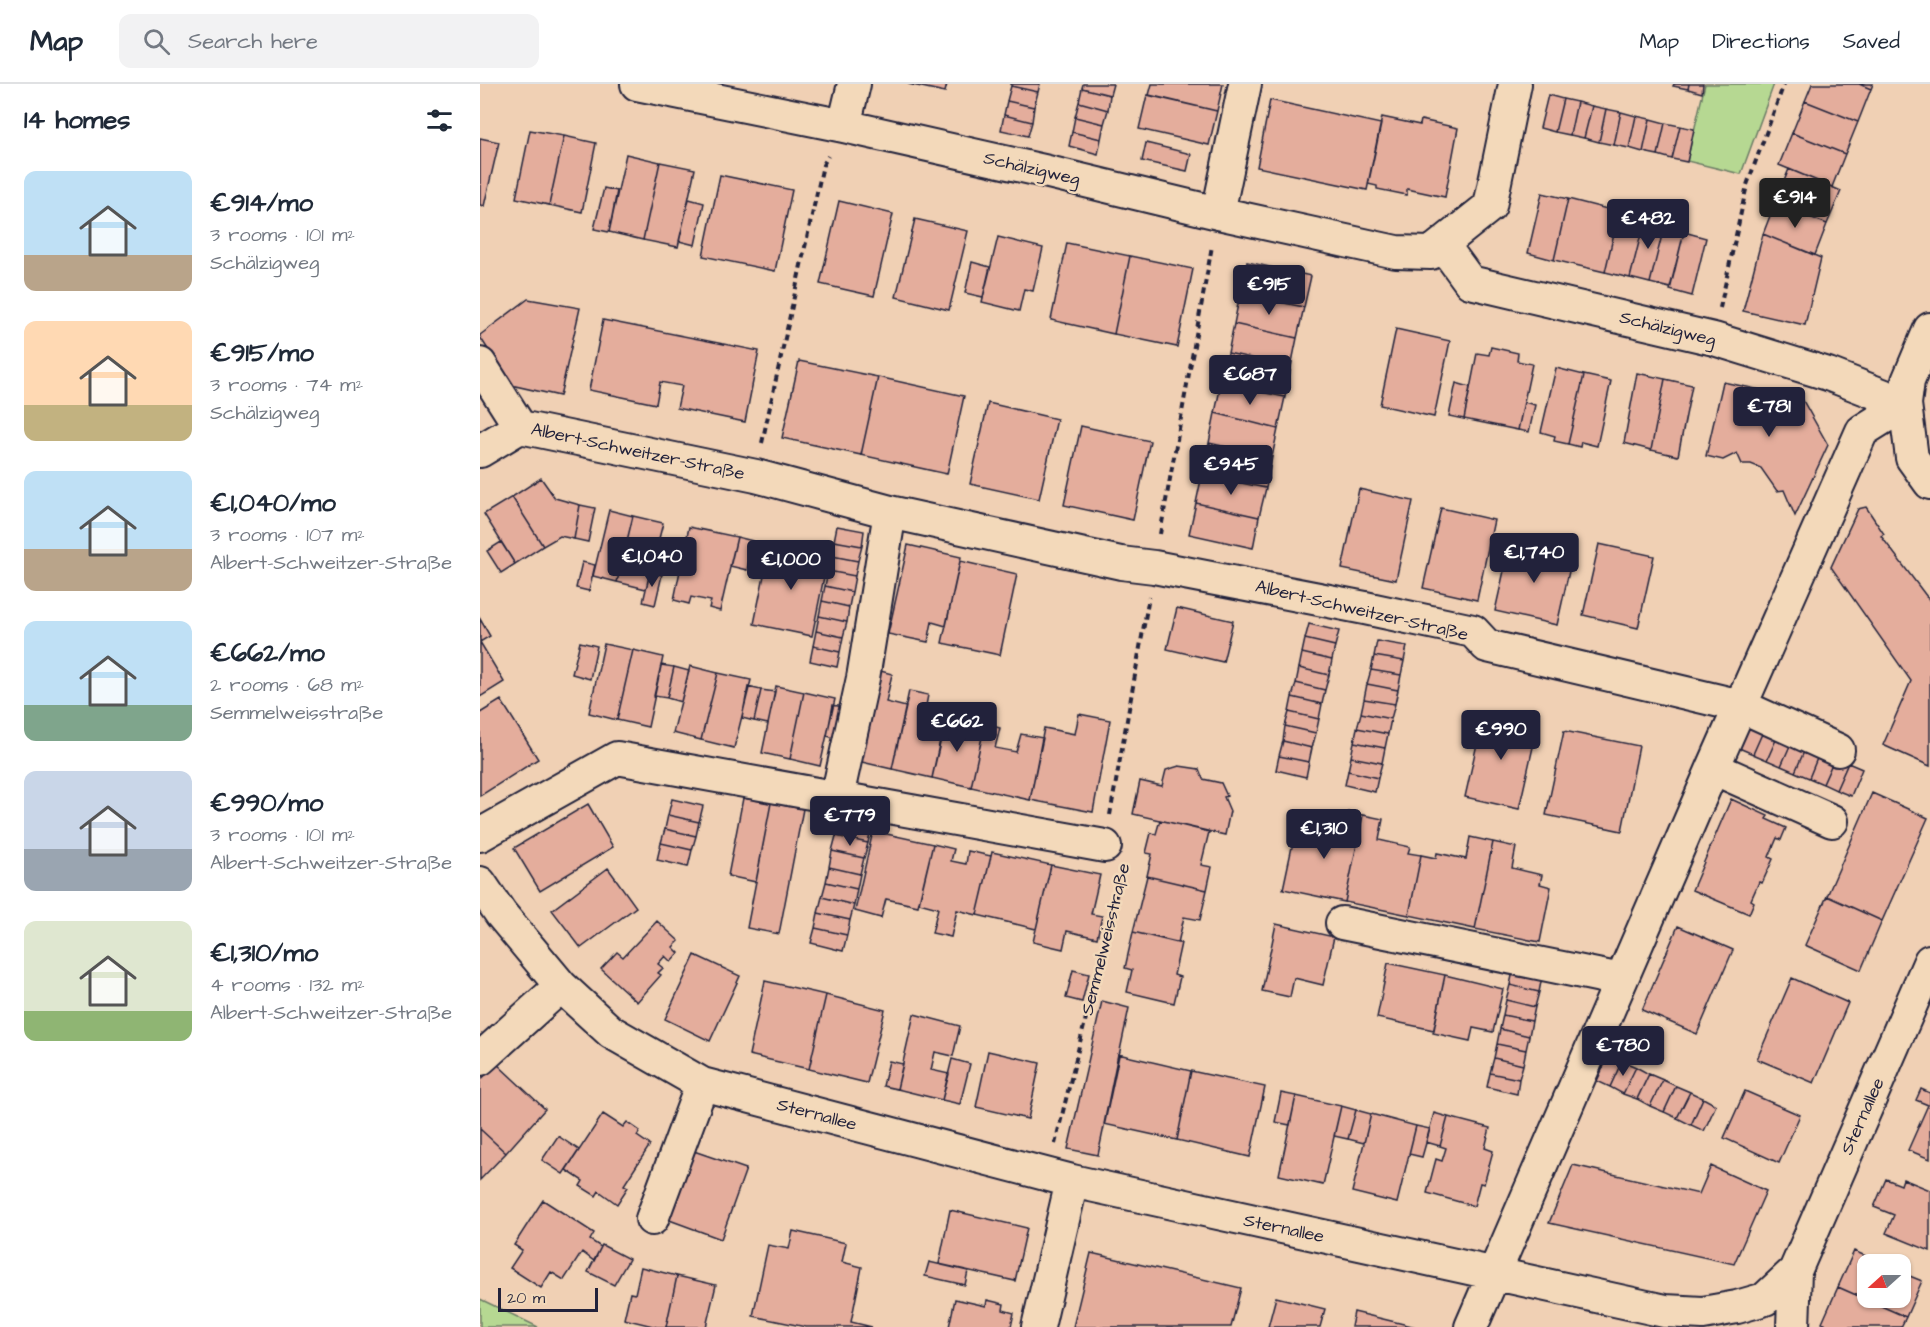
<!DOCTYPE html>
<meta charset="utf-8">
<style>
:root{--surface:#fff;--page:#f2f2f3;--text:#1f2937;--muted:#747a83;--line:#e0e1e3;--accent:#22223b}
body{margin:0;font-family:"Architects Daughter",sans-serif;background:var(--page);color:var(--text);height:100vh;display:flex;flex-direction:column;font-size:22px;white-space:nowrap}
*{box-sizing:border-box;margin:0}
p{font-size:20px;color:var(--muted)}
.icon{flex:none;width:33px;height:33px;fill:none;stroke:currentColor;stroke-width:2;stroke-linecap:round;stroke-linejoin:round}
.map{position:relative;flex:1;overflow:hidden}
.panel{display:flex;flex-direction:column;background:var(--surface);width:480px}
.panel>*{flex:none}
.needle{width:39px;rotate:249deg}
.buttons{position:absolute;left:1377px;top:1170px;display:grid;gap:12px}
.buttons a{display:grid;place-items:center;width:54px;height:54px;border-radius:12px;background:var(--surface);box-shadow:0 2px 4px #0004;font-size:30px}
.scale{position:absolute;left:18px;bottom:15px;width:100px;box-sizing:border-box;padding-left:6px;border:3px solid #22223b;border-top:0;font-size:16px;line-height:21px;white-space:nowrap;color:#22223b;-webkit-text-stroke:4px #f3d9ba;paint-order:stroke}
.price{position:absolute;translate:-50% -51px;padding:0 14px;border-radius:6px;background:var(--accent);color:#fff;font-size:20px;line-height:39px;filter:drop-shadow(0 2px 3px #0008)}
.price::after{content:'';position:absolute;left:50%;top:36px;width:18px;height:14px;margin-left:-9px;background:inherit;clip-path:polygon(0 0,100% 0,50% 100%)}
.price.on{background:#222;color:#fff}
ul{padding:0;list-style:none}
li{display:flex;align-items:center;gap:18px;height:150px;padding:0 24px}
li span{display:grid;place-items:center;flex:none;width:168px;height:120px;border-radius:12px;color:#555}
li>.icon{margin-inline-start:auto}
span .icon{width:72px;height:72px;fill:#fffc;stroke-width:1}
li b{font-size:26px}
h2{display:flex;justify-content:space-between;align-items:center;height:72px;padding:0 24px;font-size:26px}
header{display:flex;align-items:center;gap:36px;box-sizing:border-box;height:84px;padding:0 30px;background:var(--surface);border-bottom:2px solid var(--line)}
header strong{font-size:28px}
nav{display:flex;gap:33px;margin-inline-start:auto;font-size:21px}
.search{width:420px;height:54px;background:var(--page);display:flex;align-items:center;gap:15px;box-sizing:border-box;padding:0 21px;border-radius:12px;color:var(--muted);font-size:22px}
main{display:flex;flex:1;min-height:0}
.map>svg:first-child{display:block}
.green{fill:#b6d892;stroke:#6c7d66;stroke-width:1.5}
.building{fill:#e4ad9c;stroke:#22223b;stroke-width:1.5}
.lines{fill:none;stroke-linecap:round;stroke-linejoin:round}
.minor-casing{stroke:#22223b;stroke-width:36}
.path{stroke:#22223b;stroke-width:4;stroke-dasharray:6 4.5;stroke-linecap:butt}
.minor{stroke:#f3d9ba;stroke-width:32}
.labels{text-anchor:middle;stroke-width:5;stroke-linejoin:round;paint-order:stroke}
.street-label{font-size:18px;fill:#22223b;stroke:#f3d9ba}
</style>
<header>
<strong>Map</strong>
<div class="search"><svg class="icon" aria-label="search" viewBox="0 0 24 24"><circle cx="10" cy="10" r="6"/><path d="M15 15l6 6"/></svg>Search here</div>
<nav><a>Map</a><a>Directions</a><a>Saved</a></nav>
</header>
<main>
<section class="panel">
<h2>14 homes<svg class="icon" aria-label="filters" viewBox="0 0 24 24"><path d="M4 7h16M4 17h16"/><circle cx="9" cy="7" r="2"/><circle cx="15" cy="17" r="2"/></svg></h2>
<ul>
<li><span style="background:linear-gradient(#bfe0f5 70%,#b9a48a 0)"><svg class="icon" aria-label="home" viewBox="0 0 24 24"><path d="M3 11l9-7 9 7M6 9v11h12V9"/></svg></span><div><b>€914/mo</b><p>3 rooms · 101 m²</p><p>Schälzigweg</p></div></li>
<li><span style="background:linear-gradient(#ffd9b3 70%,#c2b280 0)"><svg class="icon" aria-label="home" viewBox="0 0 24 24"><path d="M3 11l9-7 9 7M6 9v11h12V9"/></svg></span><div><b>€915/mo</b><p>3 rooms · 74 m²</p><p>Schälzigweg</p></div></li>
<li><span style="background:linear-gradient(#bfe0f5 65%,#b9a48a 0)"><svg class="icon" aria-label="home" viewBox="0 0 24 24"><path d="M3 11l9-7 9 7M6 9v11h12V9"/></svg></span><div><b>€1,040/mo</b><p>3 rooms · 107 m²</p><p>Albert-Schweitzer-Straße</p></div></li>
<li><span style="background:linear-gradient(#bfe0f5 70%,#7fa58c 0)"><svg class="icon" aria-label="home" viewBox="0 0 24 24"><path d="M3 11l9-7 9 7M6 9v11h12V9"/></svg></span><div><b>€662/mo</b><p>2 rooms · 68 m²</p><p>Semmelweisstraße</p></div></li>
<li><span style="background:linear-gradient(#c9d6e8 65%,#9aa5b1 0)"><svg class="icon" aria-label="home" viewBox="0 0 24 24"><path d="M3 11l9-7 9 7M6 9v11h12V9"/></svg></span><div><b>€990/mo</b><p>3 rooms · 101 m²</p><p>Albert-Schweitzer-Straße</p></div></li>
<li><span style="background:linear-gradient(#dfe7d0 75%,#8fb573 0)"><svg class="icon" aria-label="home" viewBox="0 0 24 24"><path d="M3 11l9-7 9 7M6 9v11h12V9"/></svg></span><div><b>€1,310/mo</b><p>4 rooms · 132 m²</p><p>Albert-Schweitzer-Straße</p></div></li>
</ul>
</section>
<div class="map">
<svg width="1450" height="1243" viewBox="0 0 1450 1243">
<rect width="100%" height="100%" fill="#f0d0b4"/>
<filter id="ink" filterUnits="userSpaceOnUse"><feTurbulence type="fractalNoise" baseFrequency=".0167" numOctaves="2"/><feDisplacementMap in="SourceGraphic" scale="12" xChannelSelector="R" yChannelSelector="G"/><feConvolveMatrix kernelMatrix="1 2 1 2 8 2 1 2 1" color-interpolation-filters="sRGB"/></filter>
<g filter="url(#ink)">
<path class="green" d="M1225,0H1294L1261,90L1207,77Z
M0,1215L58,1243H0Z"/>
<path class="building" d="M428,0H467L465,8Z
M531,0H560L558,8L531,2Z
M603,0H633L630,11L602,4Z
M672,0H743L737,27L669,11Z
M1194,0H1209L1208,5L1193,2Z
M1209,0H1223L1222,9L1208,5Z
M1332,0H1379L1391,5L1378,38L1325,17Z
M1379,0H1393L1391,5Z
M531,2L558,8L554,23L527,17Z
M602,4L630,11L628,26L599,18Z
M667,11L737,27L729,61L659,45Z
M1068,11L1083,15L1075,48L1060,44Z
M1083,15L1097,18L1090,51L1075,48Z
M790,16L901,40L887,106L777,83Z
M527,17L554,23L552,38L524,31Z
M1325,17L1378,38L1365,70L1312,49Z
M599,18L628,26L624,40L595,33Z
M1097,18L1112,22L1104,54L1090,51Z
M1112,22L1126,25L1119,58L1104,54Z
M1126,25L1141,28L1134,61L1119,58Z
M1141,28L1156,32L1149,64L1134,61Z
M524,31L552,38L548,52L521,46Z
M1156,32L1170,35L1163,68L1149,64Z
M595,33L624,40L621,55L592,48Z
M902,33L940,41L941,36L978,44L965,113L927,105V111L897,105V102L888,100Z
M1170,35L1185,39L1178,71L1163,68Z
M1185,39L1200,42L1192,75L1178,71Z
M1200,42L1214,45L1207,78L1192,75Z
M50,46L84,52L69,121L36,114Z
M592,48L621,55L618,70L589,62Z
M1312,49L1365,70L1352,103L1299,81Z
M84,52L116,59L102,128L69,121Z
M0,54L19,58L4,122L0,121Z
M666,59L711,70L707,87L662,77Z
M146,70L180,78L163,156L129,148Z
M180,78L215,85L198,163L163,156Z
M1309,85L1361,107L1347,140L1295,119Z
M240,91L312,106L295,187L223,172Z
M124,104L137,107L129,148L114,145Z
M1062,109L1088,115L1074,176L1048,169Z
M209,115L224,119L215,161L199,157Z
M1088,115L1139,128L1125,188L1074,176Z
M359,117L413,130L394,212L340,200Z
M1295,119L1347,140L1335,171L1283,150Z
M1139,128L1165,134L1150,194L1125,188Z
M1165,134L1185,139L1170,199L1150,194Z
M435,135L488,147L469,226L416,213Z
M1185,139L1205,144L1190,204L1170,199Z
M1204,148L1226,154L1212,212L1190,206Z
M1283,150L1341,174L1325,241L1263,227Z
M518,153L563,164L553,207L544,205L539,227L502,218Z
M587,159L650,172L634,250L571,236Z
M650,172L713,185L697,263L634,250Z
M492,178L510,183L503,213L485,209Z
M767,178L831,192L824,223L760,210Z
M760,210L824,223L817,254L754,240Z
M48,215L100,224L80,312L31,301L0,253V251Z
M123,236L279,267L265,338L197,324L202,302L180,298L176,320L109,306Z
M754,240L817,254L811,283L748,269Z
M916,245L970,257L954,333L900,321Z
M1011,263L1038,269L1037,277L1052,280L1038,346L984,335L997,269L1009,271Z
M748,269L811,283L805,313L741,300Z
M319,277L398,293L381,371L302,354Z
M1076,284L1104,291L1088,360L1074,357L1075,352L1061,348Z
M1157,289L1185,295L1171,366L1144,359Z
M1104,291L1131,297L1117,362L1101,358L1100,363L1088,360Z
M398,293L484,312L467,390L381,371Z
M1185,295L1212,301L1198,372L1171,366Z
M1243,298L1285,307L1290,319L1309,312L1322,315L1348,361L1315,432L1304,406L1297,407L1281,384L1271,380H1262L1257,369L1243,376L1226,372Z
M976,299L990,303L984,335L969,332Z
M741,300L805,313L798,345L735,329Z
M1044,318L1055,321L1049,348L1038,346Z
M508,319L577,335L559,415L490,400Z
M735,329L798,345L792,373L729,359Z
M601,342L670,357L653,436L584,421Z
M729,359L792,373L786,404L722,391Z
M722,391L786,404L779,433L716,419Z
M61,394L75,414L100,421L94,455L80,452L63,462L32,413Z
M879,405L933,417L916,496L862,485Z
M32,413L63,462L35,480L4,430Z
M716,419L779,433L773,464L709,450Z
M100,421L115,424L108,458L94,455Z
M1386,423L1404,450L1401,452L1450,517V682L1403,661L1431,597L1351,483L1378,425Z
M961,424L1014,436L997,516L943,504Z
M129,426L153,432L137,498L113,492Z
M153,432L183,439L166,505L137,498Z
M357,442L384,447L382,462L354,457Z
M209,443L257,453L240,527L229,524L231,517L211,513L209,520L194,516Z
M257,453L273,457L267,486L250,482Z
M354,457L382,462L378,477L352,472Z
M21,458L35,480L21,489L7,467Z
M1030,460L1092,474L1077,541L1015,527Z
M1119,460L1174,472L1158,544L1103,531Z
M428,461L481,473L466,542L452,538L448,558L408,550Z
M290,462L348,473L332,552L274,540Z
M352,472L378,477L375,492L348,487Z
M480,477L537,490L520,571L462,559Z
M102,478L115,481L109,507L96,504Z
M348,487L375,492L372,508L345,502Z
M170,488L182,491L175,521L163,518Z
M345,502L372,508L369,523L342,517Z
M342,517L369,523L367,538L339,532Z
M697,524L753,537L743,578L687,565Z
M339,532L367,538L363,553L336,547Z
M0,535L10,552L0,558Z
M829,540L859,547L855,562L825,555Z
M336,547L363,553L360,568L333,562Z
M825,555L855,562L852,576L822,569Z
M897,557L927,562L924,577L894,572Z
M0,558L24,598L0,613Z
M100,558L117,562L110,595L92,590Z
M124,560L153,566L137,636L109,629Z
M333,562L360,568L357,583L330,577Z
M153,566L183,573L168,643L137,636Z
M822,569L852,576L849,591L819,584Z
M894,572L924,577L921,591L891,586Z
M181,581L194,583L187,614L174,612Z
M210,582L238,589L221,656L193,649Z
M194,583L209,587L201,618L187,614Z
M819,584L849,591L845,606L816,599Z
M393,585L412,590L406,618L426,623L412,685L373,676Z
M891,586L921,591L918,606L887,600Z
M238,589L271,596L254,664L221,656Z
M816,599L845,606L842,620L812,613Z
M887,600L918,606L915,620L884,615Z
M296,602L324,608L310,675L282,669Z
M268,603L281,606L274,637L262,634Z
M281,606L295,608L288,640L274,637Z
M429,607L448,611L444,632L464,637L452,694L412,685Z
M324,608L355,615L340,682L310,675Z
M812,613L842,620L839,635L809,628Z
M884,615L915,620L911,635L881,629Z
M21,616L58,675L0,712V629Z
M353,621L368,624L361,656L347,652Z
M809,628L839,635L836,649L805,642Z
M467,629L485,633L482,648L502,653L491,703L452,694Z
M881,629L911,635L908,650L877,644Z
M1004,629L1058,641L1039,725L985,713Z
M599,630L630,636L613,728L550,716L564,644L595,650Z
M1271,637L1285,643L1273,670L1259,664Z
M505,640L520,644L515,664L536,668L541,650L563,654L550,716L491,703Z
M805,642L836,649L832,664L803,657Z
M1285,643L1299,649L1287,676L1273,670Z
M877,644L908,650L905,664L874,658Z
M1084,647L1159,662L1142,747L1066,731Z
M1299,649L1313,655L1301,682L1287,676Z
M1313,655L1327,661L1315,688L1301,682Z
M803,657L832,664L829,678L799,672Z
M874,658L905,664L902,679L871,673Z
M1327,661L1340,667L1329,694L1315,688Z
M1340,667L1355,673L1343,700L1329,694Z
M799,672L829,678L826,693L796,686Z
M871,673L902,679L898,694L868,687Z
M1355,673L1368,679L1356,706L1343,700Z
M1368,679L1382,685L1371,712L1356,706Z
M699,682L719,685L723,695L741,699L747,712L744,713L750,727L745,751L653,730L660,697L682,702L686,686Z
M868,687L898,694L895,708L865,701Z
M1392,709L1448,734L1402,837L1347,812Z
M263,714L291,719L276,798L248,792Z
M192,715L223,722L219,738L188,731Z
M1251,715L1288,732L1286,735L1306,744L1301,756L1297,754L1289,773L1293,775L1282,799L1279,798L1271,816L1274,818L1269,830L1212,806Z
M291,719L323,725L299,850L267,844Z
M108,720L133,763L60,807L34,764Z
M868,728L883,731L865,818L803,805L816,744L826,747L828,740L864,747Z
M188,731L219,738L216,752L185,745Z
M883,731L903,735L899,756L930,763L928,769L941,771L929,831L865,818Z
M680,736L729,748L721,781L732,783L727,806L667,792L672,770L666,769L671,749L676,750Z
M359,737L391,744L388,759L356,752Z
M185,745L216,752L212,766L181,759Z
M393,747L453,760L438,822L406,815L401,834L375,827Z
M356,752L388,759L384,774L352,767Z
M990,753L1013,758L995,845L929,831L941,771L956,774L957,769L986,775Z
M1013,758L1036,763L1032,784L1062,791L1060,800L1071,803L1060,858L995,845Z
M181,759L212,766L208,783L177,776Z
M453,760L474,765L471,777L486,780L488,767L511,772L497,831L477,826L471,853L452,849L458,824L439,819Z
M352,767L384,774L380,790L349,783Z
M512,768L571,781L556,845L497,831Z
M571,781L620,791L611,830L622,832L617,854L587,847L583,865L553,858Z
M349,783L380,790L377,805L346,798Z
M128,784L156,823L101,864L72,826Z
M667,792L727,806L720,836L704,833L698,859L653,848Z
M346,798L377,805L374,821L342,813Z
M1347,812L1402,837L1381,886L1325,861Z
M342,813L374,821L370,836L338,829Z
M338,829L370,836L367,851L335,844Z
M177,837L199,857L193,863L199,869L191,878L185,872L178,880L183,884L178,889L181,891L157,918L121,885L137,868L143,873Z
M796,840L854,853L843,901L814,894L810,913L782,907Z
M1198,842L1253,866L1217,950L1162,926Z
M335,844L367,851L363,867L331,859Z
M653,848L701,859L694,891L700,893L694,919L647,908L652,886L645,884Z
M215,871L260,892L230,957L185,935Z
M908,879L965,891L954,946L897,934Z
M593,886L609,890L602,918L586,914Z
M1033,887L1062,893L1059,908L1030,901Z
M965,891L1023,905L1013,948L993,944L990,957L953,949Z
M1312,894L1368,919L1334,999L1277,975Z
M285,897L346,911L329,985L269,971Z
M1030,901L1059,908L1055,923L1026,916Z
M346,911L405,926L387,999L329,985Z
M1026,916L1055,923L1052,937L1023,931Z
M622,917L649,924L618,1071L588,1065Z
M434,930L480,942L473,972L455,968L451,986L469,990L462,1016L417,1005Z
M1023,931L1052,937L1049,952L1020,945Z
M1020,945L1049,952L1046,966L1017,960Z
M1017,960L1046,966L1043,981L1014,974Z
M508,967L560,979L548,1035L496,1023Z
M638,970L711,987L697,1056L624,1040Z
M1129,971L1142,977L1130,1003L1117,997Z
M1014,974L1043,981L1039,995L1010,989Z
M472,975L490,980L480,1020L462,1016Z
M409,977L423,980L417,1005L403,1002Z
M1142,977L1156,983L1143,1010L1130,1003Z
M16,979L65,1025L26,1069L0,1045V997Z
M1156,983L1169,990L1157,1015L1143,1010Z
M711,987L785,1003L770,1073L697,1056Z
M1010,989L1039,995L1037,1010L1007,1003Z
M1169,990L1183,996L1170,1022L1157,1015Z
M1183,996L1196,1002L1184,1028L1170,1022Z
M1196,1002L1210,1008L1197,1034L1184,1028Z
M1441,1005L1450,1009V1075L1428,1066L1448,1021L1436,1016Z
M1265,1007L1320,1031L1299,1079L1244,1054Z
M1210,1008L1223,1014L1211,1041L1197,1034Z
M801,1009L816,1012L810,1041L795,1038Z
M816,1012L861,1022L843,1101L799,1091Z
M1223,1014L1236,1021L1224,1047L1211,1041Z
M861,1022L876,1026L868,1055L854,1052Z
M876,1026L891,1030L884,1059L868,1055Z
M954,1029L968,1033L960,1062L946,1058Z
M123,1030L143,1043L147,1038L160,1047L157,1052L170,1061L144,1101L148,1103L137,1120L119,1107L116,1112L100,1102L103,1097L86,1086Z
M891,1030L936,1042L917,1119L872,1108Z
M968,1033L1010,1044L1005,1064L1013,1067L1004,1100L1000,1099L994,1122L947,1109L956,1075L962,1077L966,1064L960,1062Z
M936,1042L950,1045L942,1073L929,1070Z
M0,1045L26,1069L0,1096Z
M78,1052L99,1066L83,1090L62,1076Z
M208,1065L266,1085L241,1155L184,1134Z
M1093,1081L1219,1110L1231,1082L1286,1107L1254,1180L1069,1139Z
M1406,1095L1421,1101L1423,1095L1450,1106V1167L1406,1149L1414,1131L1394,1123Z
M63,1116L114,1149L110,1156L121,1163L114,1177L102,1168L84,1196L71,1188L61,1204L30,1184L42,1166L34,1161Z
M470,1126L547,1144L535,1197L459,1180Z
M313,1147L366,1159L362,1178L382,1183L371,1238L392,1243H326L273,1232L288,1161L309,1165Z
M122,1161L149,1175L134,1201L108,1188Z
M1374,1167L1404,1180H1388V1214H1420V1188L1442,1197L1426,1233L1358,1203Z
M611,1169L761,1204L751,1243H593Z
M449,1178L488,1187L485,1201L445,1192Z
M161,1183L197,1192L186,1243H177L144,1235L150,1209L155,1210Z
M197,1192L236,1201L226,1243H186Z
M1358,1203L1426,1233L1421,1243H1351L1342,1239Z
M796,1213L845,1225L840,1243H788Z
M475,1215L506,1222L507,1216L524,1220L523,1226L534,1229L531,1243H469Z
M874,1228L936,1243H871Z"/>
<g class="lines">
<defs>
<path id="minor" d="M157,0L364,42L564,87L738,129L916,168L951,169L1010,122L1035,0
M364,42L374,0
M738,129L765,0
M963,161L990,198L1234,255L1348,290L1425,320
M1450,245L1428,297L1425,320L1432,374L1450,399
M0,280L40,343
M0,367L40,343L276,392L410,428L641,479L674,483L885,524L993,547L1007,562L1261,622L1358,666
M1233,684L1352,737
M357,713L383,594L410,428
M0,751L137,674L625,762
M0,799L21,830L81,902L131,948L222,1000L592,1097L1185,1227L1223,1229L1257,1223L1285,1215L1315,1187L1450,877
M862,839L1141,896
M0,975L81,902
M172,1135L222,1000
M558,1243L592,1097
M991,1243L1233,684L1382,347L1425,320
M1313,1243L1315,1187"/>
</defs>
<use href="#minor" class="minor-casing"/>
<path class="path" d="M1240,224L1267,101L1304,0
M282,359L343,81L348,72
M680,450L732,162
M630,731L669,513
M575,1060L641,791"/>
<use href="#minor" class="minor"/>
</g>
</g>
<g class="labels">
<g class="street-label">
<text transform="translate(552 84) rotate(13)" y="6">Schälzigweg</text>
<text transform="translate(1188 244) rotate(14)" y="6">Schälzigweg</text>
<text transform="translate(158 367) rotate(12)" y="6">Albert-Schweitzer-Straße</text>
<text transform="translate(882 526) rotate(13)" y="6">Albert-Schweitzer-Straße</text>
<text transform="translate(625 855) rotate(-76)" y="6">Semmelweisstraße</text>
<text transform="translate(337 1030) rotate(15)" y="6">Sternallee</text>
<text transform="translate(1382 1032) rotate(-66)" y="6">Sternallee</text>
<text transform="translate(804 1144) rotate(12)" y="6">Sternallee</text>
</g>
</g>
</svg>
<div class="buttons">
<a><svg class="needle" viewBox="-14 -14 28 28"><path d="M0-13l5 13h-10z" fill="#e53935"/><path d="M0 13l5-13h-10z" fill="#747a83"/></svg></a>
</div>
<div class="scale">20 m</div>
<b class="price on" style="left:1315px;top:145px">€914</b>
<b class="price" style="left:1168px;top:166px">€482</b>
<b class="price" style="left:789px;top:232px">€915</b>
<b class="price" style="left:770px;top:322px">€687</b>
<b class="price" style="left:1289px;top:354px">€781</b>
<b class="price" style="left:751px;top:412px">€945</b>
<b class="price" style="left:1054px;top:500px">€1,740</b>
<b class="price" style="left:172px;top:504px">€1,040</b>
<b class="price" style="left:311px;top:507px">€1,000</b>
<b class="price" style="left:477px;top:669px">€662</b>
<b class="price" style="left:1021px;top:677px">€990</b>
<b class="price" style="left:370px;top:763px">€779</b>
<b class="price" style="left:844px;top:776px">€1,310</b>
<b class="price" style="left:1143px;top:993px">€780</b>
</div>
</main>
